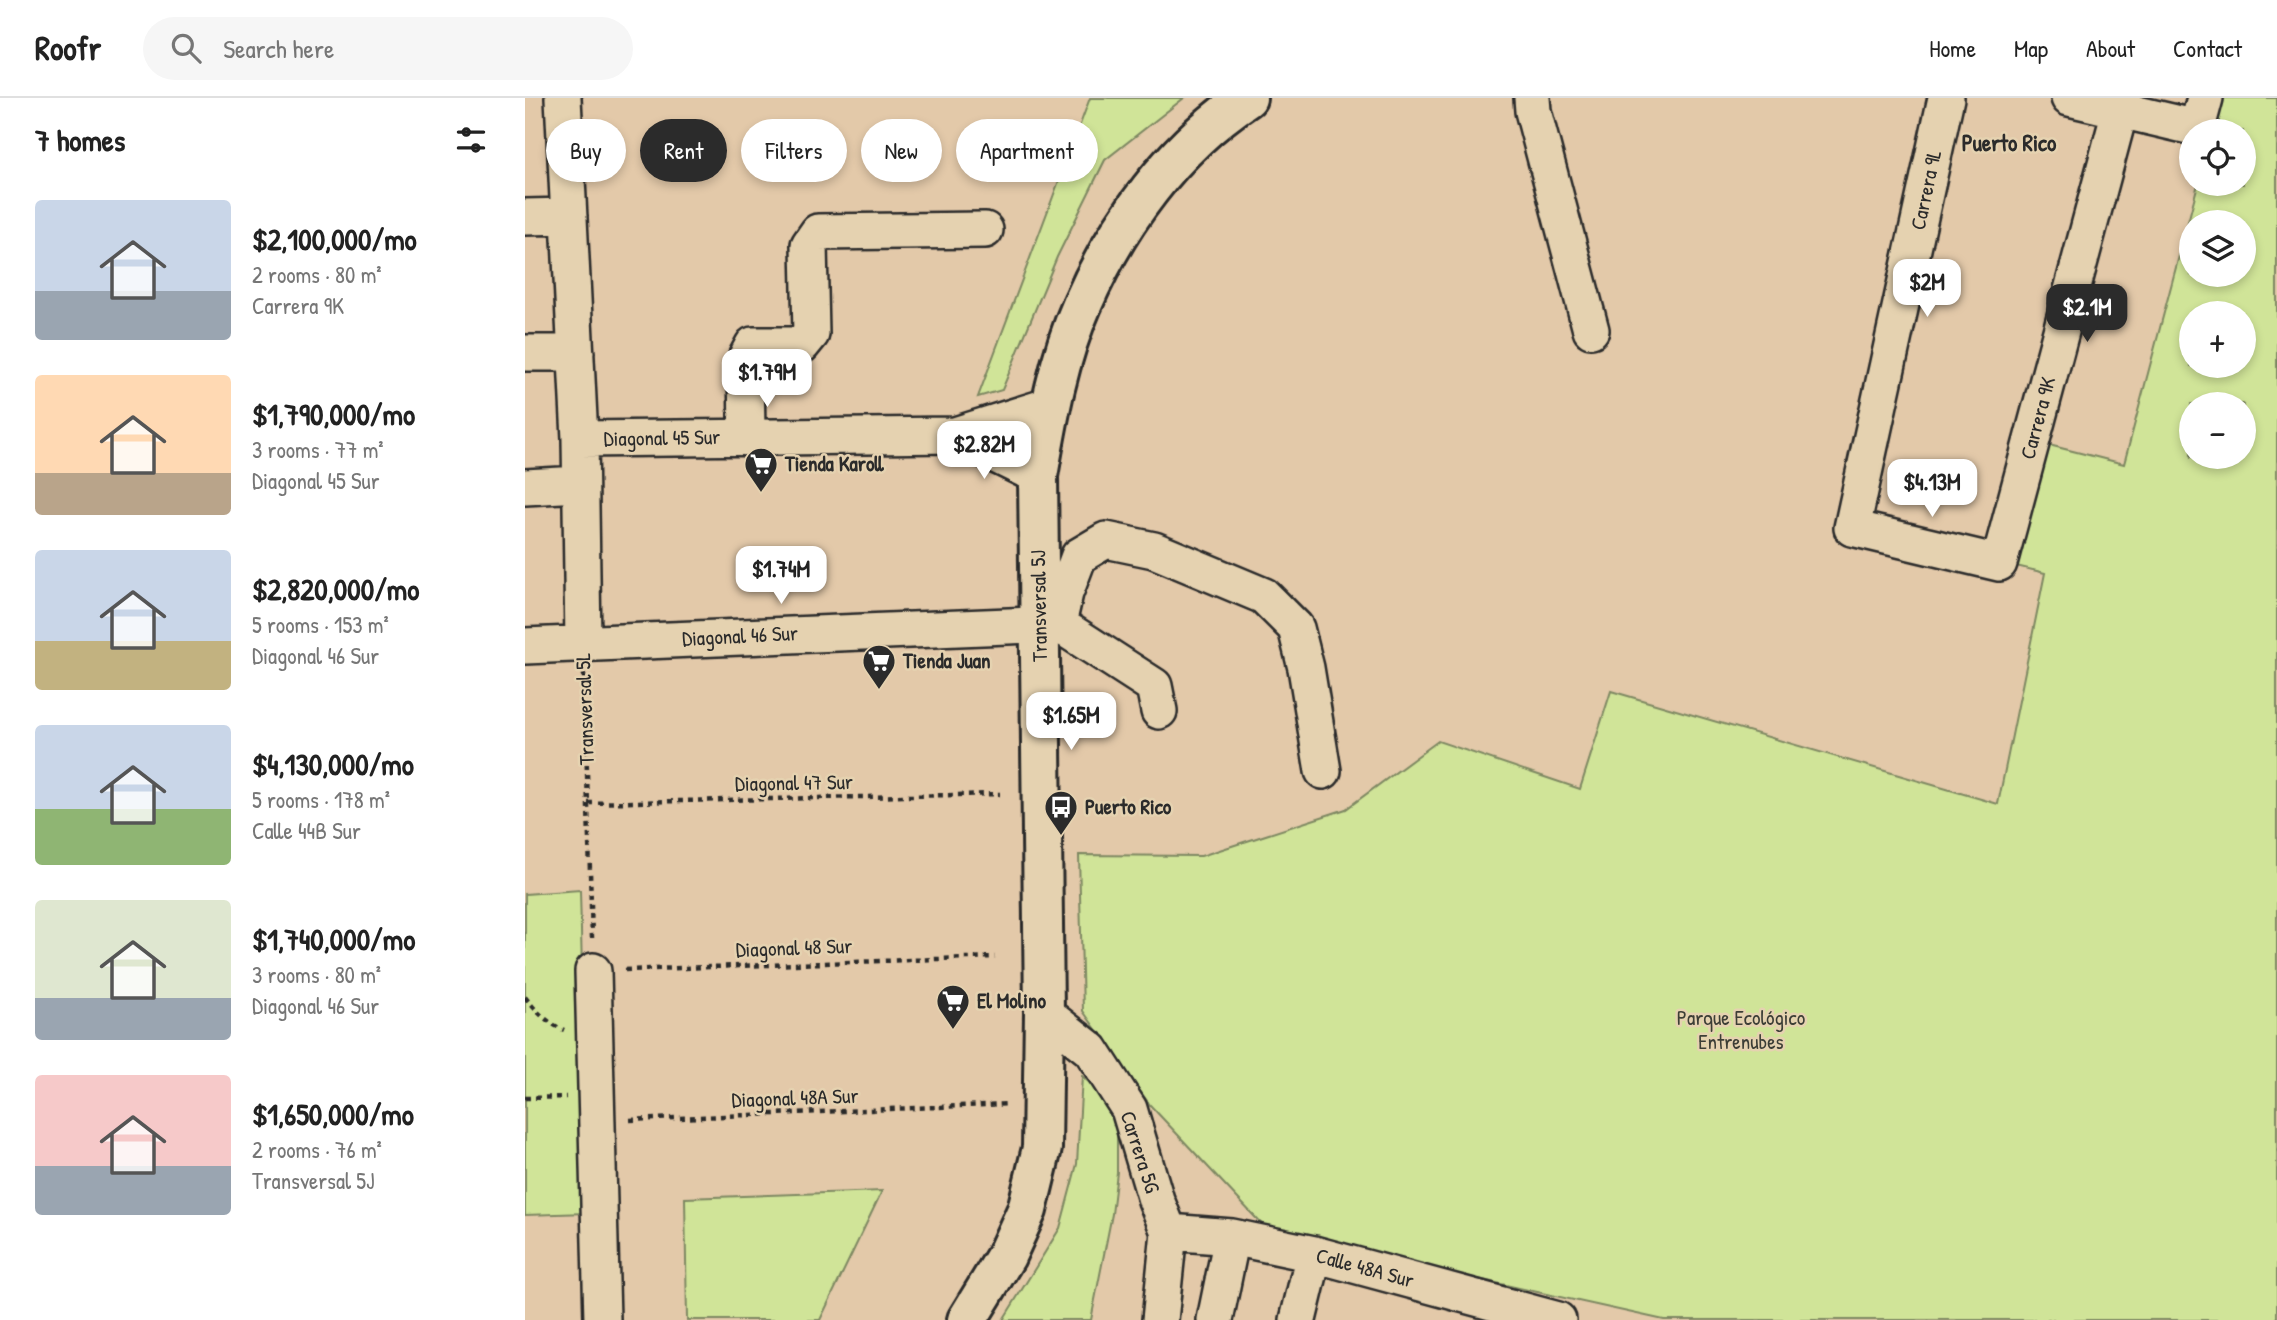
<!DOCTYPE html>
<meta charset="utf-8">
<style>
:root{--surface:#fff;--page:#f6f6f6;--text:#222;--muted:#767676;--line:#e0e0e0;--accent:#2b2b2b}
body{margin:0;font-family:"Patrick Hand",sans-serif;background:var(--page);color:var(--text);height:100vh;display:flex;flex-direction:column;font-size:26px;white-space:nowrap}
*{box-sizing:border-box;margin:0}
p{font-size:23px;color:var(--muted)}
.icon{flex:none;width:38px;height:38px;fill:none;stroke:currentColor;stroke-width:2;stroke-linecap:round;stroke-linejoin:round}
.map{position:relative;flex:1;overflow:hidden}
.sheet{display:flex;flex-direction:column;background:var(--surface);width:525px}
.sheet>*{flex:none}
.banner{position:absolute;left:21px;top:21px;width:665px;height:63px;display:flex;gap:14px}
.buttons{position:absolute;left:1654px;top:21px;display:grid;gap:14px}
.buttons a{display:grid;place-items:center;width:77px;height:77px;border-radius:50%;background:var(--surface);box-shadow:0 4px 10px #0003;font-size:35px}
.price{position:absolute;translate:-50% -60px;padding:0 16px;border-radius:14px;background:#fff;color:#222;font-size:23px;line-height:46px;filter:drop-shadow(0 2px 4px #0008)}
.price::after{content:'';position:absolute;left:50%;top:42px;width:21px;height:16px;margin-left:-10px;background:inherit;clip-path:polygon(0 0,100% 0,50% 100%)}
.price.selected{background:var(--accent);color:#fff}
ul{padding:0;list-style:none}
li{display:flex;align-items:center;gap:21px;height:175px;padding:0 35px}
li span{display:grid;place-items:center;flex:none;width:196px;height:140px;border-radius:7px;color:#555}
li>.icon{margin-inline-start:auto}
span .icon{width:84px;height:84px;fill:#fffc;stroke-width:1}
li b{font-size:30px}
h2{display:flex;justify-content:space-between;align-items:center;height:84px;padding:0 35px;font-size:30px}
.pill{padding:0 24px;border-radius:32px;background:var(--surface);box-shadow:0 4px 10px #0003;font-size:24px;line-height:63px}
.pill.selected{background:var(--accent);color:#fff}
header{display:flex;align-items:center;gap:42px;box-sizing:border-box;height:98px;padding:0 35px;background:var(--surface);border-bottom:2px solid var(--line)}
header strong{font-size:33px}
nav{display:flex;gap:38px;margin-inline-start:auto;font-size:24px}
.search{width:490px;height:63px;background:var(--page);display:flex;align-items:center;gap:18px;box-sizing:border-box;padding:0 24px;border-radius:38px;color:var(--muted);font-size:26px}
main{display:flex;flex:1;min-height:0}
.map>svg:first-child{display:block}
.green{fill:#d0e498;stroke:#7e8862;stroke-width:2;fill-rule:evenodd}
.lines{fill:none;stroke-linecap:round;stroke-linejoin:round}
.minor-casing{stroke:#2b2b2b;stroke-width:40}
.major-casing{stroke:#2b2b2b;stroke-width:44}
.path{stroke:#2b2b2b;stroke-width:4.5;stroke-dasharray:5 5;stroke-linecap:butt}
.minor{stroke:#e5d2b0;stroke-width:35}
.major{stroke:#e5d2b0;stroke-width:38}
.labels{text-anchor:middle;stroke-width:5;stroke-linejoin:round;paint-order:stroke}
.street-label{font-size:21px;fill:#2b2b2b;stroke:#e5d2b0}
.poi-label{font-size:21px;font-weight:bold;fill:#2b2b2b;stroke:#e5d2b0;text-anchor:start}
.park-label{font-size:21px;fill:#3c3e36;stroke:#e5d2b0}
.neighbourhood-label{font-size:23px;font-weight:bold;fill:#2b2b2b;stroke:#e5d2b0}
</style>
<header>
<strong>Roofr</strong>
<div class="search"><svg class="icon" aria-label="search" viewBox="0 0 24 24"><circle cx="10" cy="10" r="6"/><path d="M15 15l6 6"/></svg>Search here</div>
<nav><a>Home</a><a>Map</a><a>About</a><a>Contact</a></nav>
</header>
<main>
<section class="sheet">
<h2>7 homes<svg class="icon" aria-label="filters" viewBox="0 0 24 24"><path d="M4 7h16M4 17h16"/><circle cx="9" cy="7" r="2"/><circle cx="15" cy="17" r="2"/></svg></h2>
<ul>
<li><span style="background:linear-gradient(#c9d6e8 65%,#9aa5b1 0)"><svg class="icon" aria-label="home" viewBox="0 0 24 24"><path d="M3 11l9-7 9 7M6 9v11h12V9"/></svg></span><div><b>$2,100,000/mo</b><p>2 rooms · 80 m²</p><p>Carrera 9K</p></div></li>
<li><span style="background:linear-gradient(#ffd9b3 70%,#b9a48a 0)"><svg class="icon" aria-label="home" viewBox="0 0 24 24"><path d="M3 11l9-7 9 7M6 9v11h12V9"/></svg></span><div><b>$1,790,000/mo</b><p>3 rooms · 77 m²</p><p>Diagonal 45 Sur</p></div></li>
<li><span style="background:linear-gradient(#c9d6e8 65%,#c2b280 0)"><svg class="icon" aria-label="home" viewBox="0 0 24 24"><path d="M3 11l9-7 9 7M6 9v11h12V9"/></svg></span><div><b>$2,820,000/mo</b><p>5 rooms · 153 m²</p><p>Diagonal 46 Sur</p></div></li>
<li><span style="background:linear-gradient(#c9d6e8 60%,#8fb573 0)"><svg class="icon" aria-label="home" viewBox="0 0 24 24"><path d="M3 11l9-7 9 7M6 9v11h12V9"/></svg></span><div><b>$4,130,000/mo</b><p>5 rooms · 178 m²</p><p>Calle 44B Sur</p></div></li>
<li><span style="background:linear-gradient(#dfe7d0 70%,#9aa5b1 0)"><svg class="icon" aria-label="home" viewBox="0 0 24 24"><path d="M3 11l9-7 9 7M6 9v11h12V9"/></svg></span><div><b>$1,740,000/mo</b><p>3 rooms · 80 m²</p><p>Diagonal 46 Sur</p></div></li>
<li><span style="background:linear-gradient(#f6c9c9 65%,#9aa5b1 0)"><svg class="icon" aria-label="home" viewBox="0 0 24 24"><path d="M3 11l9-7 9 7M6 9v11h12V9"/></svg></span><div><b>$1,650,000/mo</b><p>2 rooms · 76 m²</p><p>Transversal 5J</p></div></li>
</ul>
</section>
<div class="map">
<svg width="1752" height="1222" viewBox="0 0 1752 1222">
<rect width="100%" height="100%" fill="#e3c9a9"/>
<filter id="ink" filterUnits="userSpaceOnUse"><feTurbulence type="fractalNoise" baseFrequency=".0143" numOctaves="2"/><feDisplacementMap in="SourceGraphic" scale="14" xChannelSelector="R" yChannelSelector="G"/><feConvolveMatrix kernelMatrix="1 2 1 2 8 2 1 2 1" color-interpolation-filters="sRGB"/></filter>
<g filter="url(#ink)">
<path class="green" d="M565,0H659L580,62L532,159L477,292L453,299Z
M1697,0H1752V1222H1139L745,1135L625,1007L558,913L554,757L676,758L821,711L913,643L1055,691L1086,593L1473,706L1520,475L1483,466L1516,345L1599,366L1673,86H1718V33H1687ZM1666,124H1718V177H1666ZM1666,215H1718V268H1666ZM1666,306H1718V359H1666Z
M55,792L63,1115L0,1117V796Z
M557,978L579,998L592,1032V1074L587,1116L566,1222H478L535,1130L552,1066Z
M357,1093L295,1222H162L160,1100Z"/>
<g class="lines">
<defs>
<path id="minor" d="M38,0L55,341L58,545
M1007,0L1008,13L1066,232
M1421,0L1327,430L1474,465L1595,13
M1544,0L1672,30L1680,0
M0,119L44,118
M0,255H51
M430,337L513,378
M222,340L221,260L228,247H277L286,236L284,147L293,134L460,132
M55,341L430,337L526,307
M0,389L55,386
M533,526L540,495L554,458L581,442L629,452L739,498L771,530L781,570L798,673
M0,548L533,526L629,588L634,613
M68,873L77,1222
M519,915L566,952L604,1011L631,1102L644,1134L635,1222
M644,1134L707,1139L789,1156L1033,1222
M690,1222L707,1139
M773,1222L789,1156"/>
<path id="major" d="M442,1222L481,1158L502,1112L517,1050L519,915L513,378C523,320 533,261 557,207C592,126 648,49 722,0"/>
</defs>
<use href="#minor" class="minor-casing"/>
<use href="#major" class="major-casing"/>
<path class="path" d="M59,576L67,840
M63,705L475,696
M100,872L470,859
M0,899C11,913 22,925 39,932
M0,1000L41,999
M105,1022L484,1006"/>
<use href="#minor" class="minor"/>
<use href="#major" class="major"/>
</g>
</g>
<defs>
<symbol id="supermarket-pin" viewBox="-11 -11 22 30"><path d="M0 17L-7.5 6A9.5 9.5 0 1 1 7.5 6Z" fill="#2b2b2b" stroke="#e5d2b0"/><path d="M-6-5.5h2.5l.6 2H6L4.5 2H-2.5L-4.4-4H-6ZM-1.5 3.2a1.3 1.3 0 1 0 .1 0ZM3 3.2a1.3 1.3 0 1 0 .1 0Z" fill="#fff"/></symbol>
<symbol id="bus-pin" viewBox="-11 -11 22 30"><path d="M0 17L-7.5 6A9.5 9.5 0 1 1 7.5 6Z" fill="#2b2b2b" stroke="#e5d2b0"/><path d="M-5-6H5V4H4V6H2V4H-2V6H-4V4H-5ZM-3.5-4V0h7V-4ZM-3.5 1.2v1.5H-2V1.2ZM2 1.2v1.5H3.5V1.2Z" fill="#fff"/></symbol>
</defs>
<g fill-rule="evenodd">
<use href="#supermarket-pin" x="217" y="347" width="38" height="52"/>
<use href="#supermarket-pin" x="335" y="544" width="38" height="52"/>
<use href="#bus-pin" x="517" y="690" width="38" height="52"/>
<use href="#supermarket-pin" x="409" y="884" width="38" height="52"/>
</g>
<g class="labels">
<g class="street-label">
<text transform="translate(1401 92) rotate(-78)" y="7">Carrera 9L</text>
<text transform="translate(1513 320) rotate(-75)" y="7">Carrera 9K</text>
<text transform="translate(137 340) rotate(-1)" y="7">Diagonal 45 Sur</text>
<text transform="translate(514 508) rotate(-91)" y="7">Transversal 5J</text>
<text transform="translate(215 538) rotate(-3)" y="7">Diagonal 46 Sur</text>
<text transform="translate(60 611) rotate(-92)" y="7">Transversal 5L</text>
<text transform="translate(269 685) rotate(-1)" y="7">Diagonal 47 Sur</text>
<text transform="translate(269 850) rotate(-2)" y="7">Diagonal 48 Sur</text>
<text transform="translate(270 1000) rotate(-2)" y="7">Diagonal 48A Sur</text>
<text transform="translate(615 1054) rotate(72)" y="7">Carrera 5G</text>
<text transform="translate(840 1170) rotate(15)" y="7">Calle 48A Sur</text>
</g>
<g class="poi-label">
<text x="260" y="373">Tienda Karoll</text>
<text x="378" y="570">Tienda Juan</text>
<text x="560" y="716">Puerto Rico</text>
<text x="452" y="910">El Molino</text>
</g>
<g class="park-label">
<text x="1216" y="927">Parque Ecológico<tspan x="1216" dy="24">Entrenubes</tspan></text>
</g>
<g class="neighbourhood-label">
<text x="1484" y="53">Puerto Rico</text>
</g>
</g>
</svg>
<div class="buttons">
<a><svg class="icon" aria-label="locate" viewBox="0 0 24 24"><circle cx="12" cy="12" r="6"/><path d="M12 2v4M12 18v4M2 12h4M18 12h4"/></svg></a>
<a><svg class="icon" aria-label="layers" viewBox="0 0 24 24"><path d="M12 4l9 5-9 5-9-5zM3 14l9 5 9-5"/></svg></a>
<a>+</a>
<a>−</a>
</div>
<b class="price" style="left:1402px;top:221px">$2M</b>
<b class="price selected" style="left:1562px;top:246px">$2.1M</b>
<b class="price" style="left:242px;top:311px">$1.79M</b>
<b class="price" style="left:459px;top:383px">$2.82M</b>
<b class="price" style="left:1407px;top:421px">$4.13M</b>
<b class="price" style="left:256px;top:508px">$1.74M</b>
<b class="price" style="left:546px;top:654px">$1.65M</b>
<div class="banner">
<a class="pill">Buy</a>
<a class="pill selected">Rent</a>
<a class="pill">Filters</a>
<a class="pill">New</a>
<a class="pill">Apartment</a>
</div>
</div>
</main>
